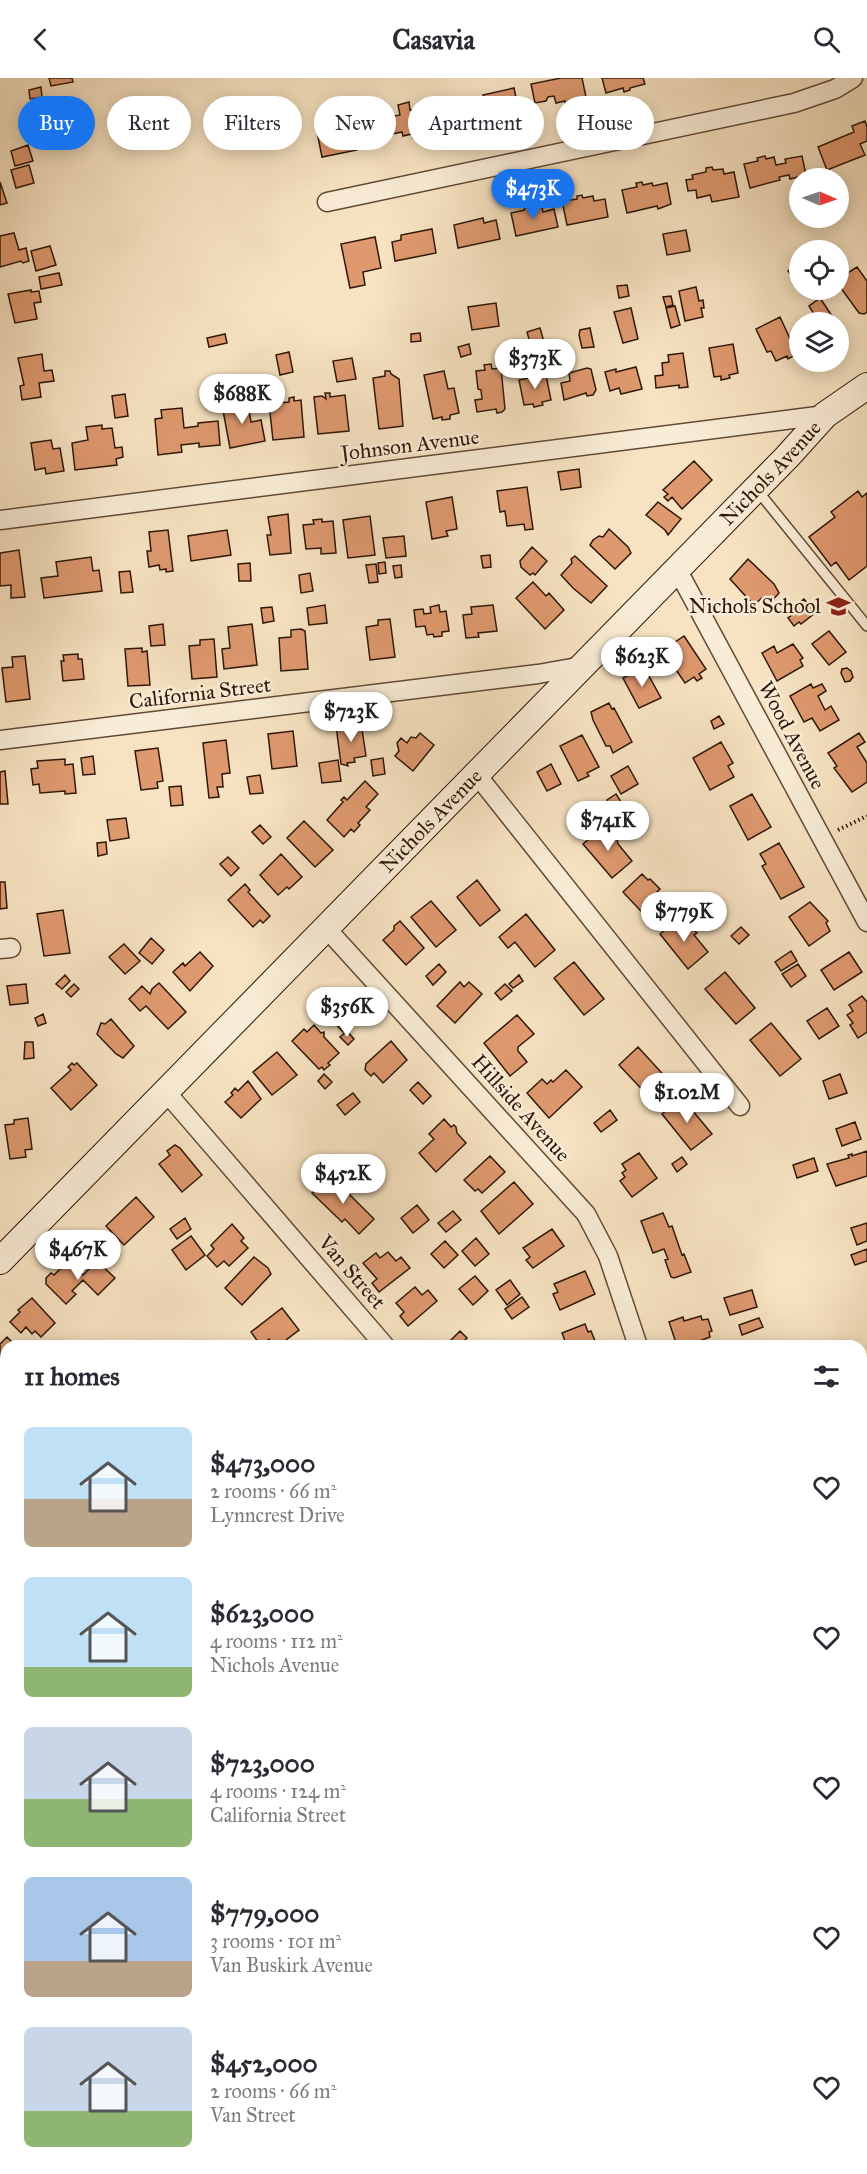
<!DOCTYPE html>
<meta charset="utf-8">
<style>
:root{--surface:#fff;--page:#f7f7f7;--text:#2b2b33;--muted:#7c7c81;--accent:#1a73e8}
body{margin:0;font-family:"IM FELL Great Primer",serif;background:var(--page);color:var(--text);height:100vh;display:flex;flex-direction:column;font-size:22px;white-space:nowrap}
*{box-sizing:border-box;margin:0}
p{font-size:20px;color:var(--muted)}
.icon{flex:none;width:33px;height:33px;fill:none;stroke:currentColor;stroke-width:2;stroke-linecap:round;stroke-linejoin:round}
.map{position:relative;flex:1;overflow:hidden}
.side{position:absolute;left:0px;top:1262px;width:867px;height:836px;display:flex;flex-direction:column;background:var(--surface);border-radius:18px 18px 0 0;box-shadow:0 3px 15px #0003}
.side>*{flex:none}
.hud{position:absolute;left:18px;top:18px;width:831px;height:54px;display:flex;gap:12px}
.needle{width:39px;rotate:92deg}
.controls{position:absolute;left:789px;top:90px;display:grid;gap:12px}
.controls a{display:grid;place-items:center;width:60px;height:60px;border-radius:50%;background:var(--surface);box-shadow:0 3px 15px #0003;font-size:30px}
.price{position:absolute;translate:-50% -51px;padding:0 14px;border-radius:21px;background:#fff;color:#222;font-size:20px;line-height:39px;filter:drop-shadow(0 2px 3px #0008)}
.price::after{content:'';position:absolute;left:50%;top:36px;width:18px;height:14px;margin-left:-9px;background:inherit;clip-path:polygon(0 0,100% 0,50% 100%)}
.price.active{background:var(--accent);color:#fff}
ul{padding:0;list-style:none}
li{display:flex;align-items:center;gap:18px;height:150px;padding:0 24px}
li span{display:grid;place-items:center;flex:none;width:168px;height:120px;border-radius:9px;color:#555}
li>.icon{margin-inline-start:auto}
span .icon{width:72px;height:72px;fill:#fffc;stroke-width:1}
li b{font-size:26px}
h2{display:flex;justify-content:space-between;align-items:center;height:72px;padding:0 24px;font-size:26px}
.tag{padding:0 21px;border-radius:27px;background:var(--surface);box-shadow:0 3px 15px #0003;font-size:21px;line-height:54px}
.tag.active{background:var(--accent);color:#fff}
header{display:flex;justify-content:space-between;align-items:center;height:78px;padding:0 24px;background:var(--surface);font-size:27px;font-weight:800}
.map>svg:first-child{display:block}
.building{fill:#df996f;stroke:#2f170a;stroke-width:1.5}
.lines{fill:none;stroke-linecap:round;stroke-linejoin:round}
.lane-casing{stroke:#614a38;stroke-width:12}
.street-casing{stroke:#614a38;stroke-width:21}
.secondary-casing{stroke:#2f170a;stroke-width:28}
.path{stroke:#2f170a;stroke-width:4;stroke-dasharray:1.5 3;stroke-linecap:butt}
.lane{stroke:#faedd7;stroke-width:9}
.street{stroke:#faedd7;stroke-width:18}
.secondary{stroke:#faedd7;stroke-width:26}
.labels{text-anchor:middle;stroke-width:5;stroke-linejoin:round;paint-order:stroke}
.street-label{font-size:21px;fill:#2f170a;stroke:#faedd7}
.poi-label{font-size:21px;fill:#2f170a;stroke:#faedd7;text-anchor:end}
</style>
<header><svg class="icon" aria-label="back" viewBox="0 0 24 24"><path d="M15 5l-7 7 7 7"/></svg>Casavia<svg class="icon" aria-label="search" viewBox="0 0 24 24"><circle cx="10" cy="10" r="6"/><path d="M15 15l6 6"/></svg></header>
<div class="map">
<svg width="867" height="2096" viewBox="0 0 867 2096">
<rect width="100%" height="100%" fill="#f7e3c2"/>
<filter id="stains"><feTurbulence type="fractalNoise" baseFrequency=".00333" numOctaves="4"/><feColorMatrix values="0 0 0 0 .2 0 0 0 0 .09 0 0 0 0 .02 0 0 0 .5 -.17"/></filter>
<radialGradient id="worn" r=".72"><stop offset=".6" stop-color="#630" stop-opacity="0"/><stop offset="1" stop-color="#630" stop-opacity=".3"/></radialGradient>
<path class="building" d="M49,0H72L73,4L51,8Z
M561,0H582L586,19L573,22L571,25L565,26V23L556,25L554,18L548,19L546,23L535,25L531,6Z
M602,0H643L645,6L630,10V12L624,14L623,10L606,15Z
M41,9L42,19L30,21L29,12Z
M514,10L519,34L505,37V40L497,41V38L488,40L486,31L479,33V36L467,39L464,21L475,19L476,22L484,20L483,17Z
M409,24L410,32L429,28V32L450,28L454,47L419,54L420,59L413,60L412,56L403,58L402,54L392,56L389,39L400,37L398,27Z
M348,30L357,72L322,79L316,49L335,45L332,33Z
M865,43L867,49V63L860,66L865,77L827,92L818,69L854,54L852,48Z
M28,67L33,83L15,88L11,73Z
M765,78L766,81L774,79L776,87L786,85L785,81L802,78L806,97L790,101L789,97L779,99L780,102L750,110L744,86L758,83L757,80Z
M29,87L34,105L16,110L11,92Z
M712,89L713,92L723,91L724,96L734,94L739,119L712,124L710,117L697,120L696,112L688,113L686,102L693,101L692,97L706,94V90Z
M0,104L7,125L0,127Z
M642,104L643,107L652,105L653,108L667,105L671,126L658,131L657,128L627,135L622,112L637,109L636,105Z
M582,117L583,120L593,118L594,123L605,121L608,139L567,147L562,123L577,121V118Z
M532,127L533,130L542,128L543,134L554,131L558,149L516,158L511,135L524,132L526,128Z
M483,140L484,145L496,142L500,161L458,170L454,147Z
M432,151L436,175L395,183L392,164L401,162V157Z
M686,152L690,173L667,177L663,156Z
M14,155L19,172L26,170L29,183L23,185L21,183L0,189V158Z
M375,159L381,190L363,194L365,207L350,210L341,166Z
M50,168L56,187L36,193L31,173Z
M800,184V206L798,207L788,193Z
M857,189L867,203V234L864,236L859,235L838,206V201Z
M59,195L62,207L41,211L39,199Z
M627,207L629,218L619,220L617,208Z
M696,209L699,223L703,222L704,230H701L703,239L685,243L679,213Z
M31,212V214L39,213L41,224L34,225L37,241L15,245L8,216Z
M671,218L673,227L666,229L663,219Z
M820,220L836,244L804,243L814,236L809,228Z
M496,225L499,248L472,252L468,229Z
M675,228L680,247L671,250L666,230Z
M631,230L638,261L623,265L614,234Z
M780,239L797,276L788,281L787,278L776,283L771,273L767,274L756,251Z
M540,250L546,271L533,275L527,254Z
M590,250L594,269L582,270L579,257L580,252Z
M420,255L421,263L411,264V256Z
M225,256L227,265L209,269L207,260Z
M469,266L471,276L461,279L458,269Z
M733,266L738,295L729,297L730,300L721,302V298L714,299L709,270Z
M289,274L293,294L280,297L276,277Z
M683,275L688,309L679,310V307L656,310L655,298L663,297L662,285L669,284L668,277Z
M42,276L44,293L52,292L54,303L39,305L41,319L22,322L20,308L24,307L18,280Z
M352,280L356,301L337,304L333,283Z
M491,286L492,291L501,290L505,331L502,334L497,335L496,331L477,334L475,322L482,321L481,312L478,311L476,293L485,292L484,287Z
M636,289L642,311L621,316L619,310L610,313L605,294L616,291V294Z
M587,290L591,291L596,312L593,317L587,318L586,315L564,322L561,305L570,303L569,295Z
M545,292L551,322L542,324L543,327L534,329L533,326L524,327L519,302L538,298L537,293Z
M385,293H390L391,296L399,301L403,348L379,351L373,300L385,298Z
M444,293L448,311L454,310L459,335L450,337V341L442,342V339L433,341L424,297Z
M325,315H330V319L345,317L349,353L318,356L314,319L322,318L326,321Z
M125,316L128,338L115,340L112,318Z
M294,319V323L301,322L304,359L273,362L269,326L289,324V320Z
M247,322L251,344L261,342L265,363L230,370L222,327Z
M182,330L184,350L198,348V345L218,343L220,367L199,369V365L181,367L182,374L158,377L155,341L162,340L161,332Z
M102,347V351L112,350L115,370L122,369L123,379L116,381L117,387L75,392L72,365L88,362L86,349Z
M51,362L53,371L60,370L64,393L46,396L45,390L35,392L31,365Z
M694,383L712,402L682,431L672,419L668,423L664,419L668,416L663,412Z
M579,391L581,409L561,412L558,394Z
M527,409L533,451L525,452L524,446L507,448L505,433L500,434L497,413Z
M858,413L862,419L867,415V488L849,502L836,484L831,488L809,459L835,439L831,434Z
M452,419L457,451L446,453L448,458L432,461L426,424Z
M658,424L681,441L668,457L665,452L646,437Z
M288,436L291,475L270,477L267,457H271L268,439Z
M370,438L375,477L348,480L343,442Z
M322,441V444L333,443L336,475L321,476V470L306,471L303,447L314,446L313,442Z
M609,451L628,469L631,475L615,491L590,467L593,462L599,458L603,459Z
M168,452L173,493L166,494V491L160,492L159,487L149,489L147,473H151L149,454Z
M227,452L231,477L191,483L188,458Z
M404,458L406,478L386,480L383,460Z
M532,469L547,483L535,497L533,495L530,497L521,489L520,483Z
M19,472L25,519L11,520V507L0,508V475Z
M490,477L491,489L483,490L481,478Z
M575,478L607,508L591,525L573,510L561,497L572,485L571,481Z
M91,479L93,493L99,492L102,513L44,520L41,500L58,498L56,484Z
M748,481L774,506L779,515L770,525L762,520L756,525L751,524L730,501Z
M385,484L386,495L379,496L378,485Z
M250,485L251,503H239L238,486Z
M376,486L378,504L369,505L366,487Z
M401,487L402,499L395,500L393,488Z
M130,493L133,514L121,515L119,494Z
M310,495L313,513L301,515L299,497Z
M533,504L546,518L549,515L564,532L545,551L516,520Z
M804,521L815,535L801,546L799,544L794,548L788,540L793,536L790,532Z
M325,527L327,545L309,547L307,530Z
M439,527L440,534L446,533L449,553L442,554V558L434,559L433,556L427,557L425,548L416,549L414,532L423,531L424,536L431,535L430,529Z
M493,527L497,553L478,555L479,559L466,560L463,537L472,536L471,529Z
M272,529L274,543L263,545L261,530Z
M390,541L395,579L370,582L366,549L378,547V542Z
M163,546L165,567L151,568L149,548Z
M252,546L257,587L224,591L222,571L230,570L228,549Z
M301,551L305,553L308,591L281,593L279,560L291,559V552Z
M829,553L846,574L829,587L812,566Z
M684,558L706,591L699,596L702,600L697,603L694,599L685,605L661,570L668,565L669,568Z
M214,561L217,599L192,601L189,568L200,567V562Z
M793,566L803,580L800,582L803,588L777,603L762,575L774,568L777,575Z
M142,570V574L147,573L150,607L128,608L125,571Z
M78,576V581H82L84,601L63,603L61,583H64L63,577Z
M25,578L30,621L6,624L2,590L13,589L12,579Z
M644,589L661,620L639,630L623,600Z
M847,590L851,593L853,599L850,603L845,604L841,595L842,591Z
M811,606L813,610L822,606L826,613L818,618L825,632L831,628L839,642L820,653L812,640L804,644L790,618Z
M609,625L612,631L614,630L632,664L613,675L610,668H606L593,642L591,634Z
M719,638L724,646L714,651L711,643Z
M361,645L366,678L354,680L355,684L347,685L348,688L341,686L336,648Z
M293,653L297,688L272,691L268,656Z
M420,655L434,667L413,693L395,678L399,673L397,665L401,660L407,665L411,659L416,660Z
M859,655L865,664L857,669L867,685V704L852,714L834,690L837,688L828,675Z
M582,657L599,689L587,695L589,698L578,703L560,668Z
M226,662L230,695L222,696L223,709H217L219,719L209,720L203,665Z
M721,664L733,685L728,688L734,699L710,712L693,680Z
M158,670L163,703L157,704L158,710L141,712L135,673Z
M93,678L95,696L83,697L81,680Z
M383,680L385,696L373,698L371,682Z
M65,681V687L73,686L76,715L65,716V713L40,715L39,706L33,707L31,691L38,690L37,683Z
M338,682L341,703L322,705L319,685Z
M551,686L561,706L547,713L537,694Z
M628,688L638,706L621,716L611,698Z
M5,693L8,726H0V694Z
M260,697L263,715L250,716L247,699Z
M365,703L378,716L366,729L370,732L358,745L360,747L354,754L351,751L344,759L327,742L343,724L341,722L344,719L347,722Z
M181,708L183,727L171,728L169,709Z
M616,716L621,724L612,730L607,722Z
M752,716L771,749L748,762L730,728Z
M126,740L129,760L110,763L107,742Z
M304,743L333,772L315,789L287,760Z
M260,747L271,759L263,766L252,754Z
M603,749L609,756L612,754L617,761L618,766L632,783L612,800L583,766Z
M106,764L107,776L98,778L97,765Z
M779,765L804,809L781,821L762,788L766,786L760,776Z
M281,776L302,799L289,811L287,809L278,817L260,797Z
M228,779L239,790L231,798L220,786Z
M642,796L648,802L650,801L660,811L657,814L671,829L653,846L623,814Z
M477,802L500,832L480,848L457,819Z
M0,804H5L7,830L0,831Z
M245,806L250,812L248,814L270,838L263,845L260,842L253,849L228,822Z
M431,823L456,852L436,869L411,839Z
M810,824L828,843L826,845L830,853L809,868L789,839Z
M63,832L70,875L44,878L37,836Z
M526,836L555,872L535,889L515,864L508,870L499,859Z
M679,840L685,847L688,845L697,855L694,857L708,874L688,891L660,856Z
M400,843L424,870L406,887L383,862L394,852V848Z
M741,849L749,857L739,866L731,858Z
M151,860L164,872L152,886L139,875Z
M124,866L140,883L125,896L109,879Z
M791,873L797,883L781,893L775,884Z
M200,874L213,888L190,913L173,894L183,885L185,888Z
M849,874L862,894L834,912L821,892Z
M574,884L604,921L584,937L554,900Z
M439,886L446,894L433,907L426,898Z
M798,886L806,898L791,909L782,896Z
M725,894L755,930L736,946L705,911Z
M65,897L70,903L62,911L56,906Z
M519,897L523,903L513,910L509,906Z
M460,904L464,909L469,904L482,916L455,945L437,928Z
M159,905L186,934L168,951L146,928L140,933L129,921L142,908L150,916L152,911Z
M26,906L28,925L10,927L7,908Z
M74,906L79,911L71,919L66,914Z
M505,906L512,913L501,922L495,915Z
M339,915L356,934L345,944L349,949L343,954L322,931L328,926L325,922L329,918L333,921Z
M862,918L867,924V954L858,960L850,947L853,945L847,937L853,933L849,927Z
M827,930L839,948L819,961L807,943Z
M43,936L46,945L38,948L35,940Z
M517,937L534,956L518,969V973L527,984L510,998L484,965Z
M111,941L134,968L123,980L116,976L97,956L101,945L105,946Z
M771,945L801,981L780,998L750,962Z
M314,947L321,955L324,954V959L339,975L328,985L330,987L324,992L322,989L319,991L292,963L304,951L307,954Z
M347,953L354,961L348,967L340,959Z
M391,963L407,982L383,1005L374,995L371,998L365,992L366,986Z
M25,964H33L34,980L24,981Z
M638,969L670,1004L651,1021L619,987Z
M277,974L297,997L272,1017L253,994Z
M72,985L74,987L77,985L97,1007L71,1032L51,1010L71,992L68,989Z
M566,992L582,1009L549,1040L527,1015L542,1001L547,1006L551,1002L553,1004Z
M324,996L332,1004L325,1011L318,1003Z
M840,996L847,1015L829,1021L823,1003Z
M248,1003L261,1021L241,1040L225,1024L233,1017L231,1015L235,1010L238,1013Z
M418,1004L431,1018L423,1026L410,1012Z
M353,1015L360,1024L345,1037L337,1027Z
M682,1020L712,1056L691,1072L662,1036Z
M610,1032L617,1042L601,1054L594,1045Z
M28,1040L32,1071L25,1072L26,1079L10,1081L5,1047L14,1046V1042Z
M444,1041L451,1049L454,1047L456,1049L457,1055L466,1065L436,1094L419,1075L434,1061L429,1056Z
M855,1044L861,1061L842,1068L836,1051Z
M175,1067L180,1070L202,1097L182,1114L159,1086L170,1077L167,1073Z
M867,1073V1098L836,1108L827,1086L849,1080L848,1077L852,1076V1078Z
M639,1075L657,1100L632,1119L620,1103L625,1099L622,1095L626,1092L622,1086Z
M490,1078L505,1094L482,1115L478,1111L475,1113L464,1102Z
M682,1079L687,1086L677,1094L672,1086Z
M814,1080L818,1093L797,1100L793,1087Z
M330,1097L374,1141L359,1156L345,1141L342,1144L312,1115Z
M514,1104L533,1126L499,1156L481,1133Z
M136,1119L154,1139L124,1167L106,1148Z
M417,1127L429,1142L413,1155L401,1140Z
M453,1133L461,1142L446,1154L438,1145Z
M663,1135L669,1149L672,1148L682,1177L684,1176L691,1194L674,1200L671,1199L665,1182L668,1181L664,1171L653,1175L641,1143Z
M185,1140L191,1151L177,1161L170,1151Z
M867,1145V1163L857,1167L851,1150Z
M232,1146L244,1160L241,1163L248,1170L229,1188L224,1183L217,1189L207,1178L214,1171L211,1167Z
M552,1151L564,1168L533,1190L526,1182L530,1179L523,1170Z
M191,1158L205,1177L186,1192L172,1172Z
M476,1160L489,1176L475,1188L462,1173Z
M445,1163L458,1177L444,1190L431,1176Z
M867,1171V1183L855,1187L851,1177Z
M388,1174L396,1183L401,1179L410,1190L379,1214L372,1205L377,1201L363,1185L376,1175L380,1180Z
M254,1179L268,1190L271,1196L242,1227L225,1210Z
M97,1183L115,1200L98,1217L83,1202L72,1213L76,1216L66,1226L46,1206V1200L51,1195L54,1197L67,1184L79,1196L80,1194L83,1197Z
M585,1193L595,1216L560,1232L553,1216L558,1214L554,1206Z
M475,1198L488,1213L473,1227L459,1211Z
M510,1202L520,1216L507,1227L496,1212Z
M415,1209L422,1217L428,1212L437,1223L408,1248L400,1238L404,1234L396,1225Z
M752,1212L757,1229L730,1237L724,1220Z
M522,1219L529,1229L512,1241L505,1231Z
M32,1220L55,1245L41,1259L35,1253L32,1256L26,1249L21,1255L10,1244L20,1234L18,1232Z
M282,1230L299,1252L278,1268H274L269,1261L261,1268L251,1254Z
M701,1238L702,1242L708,1241L712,1253L709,1254L710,1259L686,1268H677L669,1244L683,1239L684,1243Z
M759,1240L763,1249L742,1257L739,1247Z
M585,1246L588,1254L591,1253L595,1263L592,1265L593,1268H567L562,1255Z
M460,1253L467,1260L463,1264L466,1268H445Z
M7,1259L16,1268H6V1302L0,1297V1266Z
M0,1328L6,1334V1359L1,1363Z
M867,1477V1496L861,1499V1479Z
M5,1522L6,1578H4L5,1585L0,1586V1523Z
M861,1642H867V1692L861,1690Z
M6,1663V1705L0,1706V1664Z
M862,1736H867V1775H862Z
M863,1903H867V1924H863Z
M0,2013L6,2014V2043L0,2042Z
M0,2060H6V2089L0,2088Z
M42,2091H60L59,2096H41Z
M331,2091H372V2096H330Z
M504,2091H575V2096H504Z
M667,2091H713V2096H660H667Z
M788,2091H819V2096H788Z"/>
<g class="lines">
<defs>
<path id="lane" d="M757,412L867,548"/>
<path id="street" d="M327,124L794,25L835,11L853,0
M0,442L825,337
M677,491L867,844
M0,662L538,596L583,588
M477,697L740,1028
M326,850L586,1136L608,1178L638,1268
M0,871L11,870
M166,1014L385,1268
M861,1601H867
M0,1625L6,1624
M861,1856H867
M0,1983L6,1984
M294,2096V2091
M746,2096V2091"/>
<g id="secondary">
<path id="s1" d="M0,1183L787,379L825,337L867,308"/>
</g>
</defs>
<use href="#lane" class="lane-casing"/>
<use href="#street" class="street-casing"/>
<use href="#secondary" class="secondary-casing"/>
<path class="path" d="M838,752L867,738"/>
<use href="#lane" class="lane"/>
<use href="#street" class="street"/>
<use href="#secondary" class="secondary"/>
</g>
<defs>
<symbol id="school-bare" viewBox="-9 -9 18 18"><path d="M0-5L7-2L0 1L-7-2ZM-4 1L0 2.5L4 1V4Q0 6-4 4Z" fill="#8f2418" stroke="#faedd7" stroke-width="2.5" paint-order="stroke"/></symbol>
</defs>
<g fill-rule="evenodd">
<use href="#school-bare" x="822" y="512" width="33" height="33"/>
</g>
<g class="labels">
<g class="street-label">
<text transform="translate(410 367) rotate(-7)" y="7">Johnson Avenue</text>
<text dy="7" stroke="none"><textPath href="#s1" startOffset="1102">Nichols Avenue</textPath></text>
<text transform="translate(200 615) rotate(-7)" y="7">California Street</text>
<text transform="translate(792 657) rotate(62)" y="7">Wood Avenue</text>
<text dy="7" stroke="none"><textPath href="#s1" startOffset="616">Nichols Avenue</textPath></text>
<text transform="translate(521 1030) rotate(48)" y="7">Hillside Avenue</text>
<text transform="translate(352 1194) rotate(49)" y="7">Van Street</text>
</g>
<g class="poi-label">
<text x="821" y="535">Nichols School</text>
</g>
</g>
<rect width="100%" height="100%" filter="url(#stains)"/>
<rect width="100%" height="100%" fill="url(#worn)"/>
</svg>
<div class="controls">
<a><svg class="needle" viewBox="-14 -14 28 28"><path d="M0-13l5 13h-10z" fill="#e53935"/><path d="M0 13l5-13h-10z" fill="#7c7c81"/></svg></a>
<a><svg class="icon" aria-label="locate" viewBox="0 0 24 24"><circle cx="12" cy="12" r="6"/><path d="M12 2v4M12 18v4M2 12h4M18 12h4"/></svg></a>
<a><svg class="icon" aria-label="layers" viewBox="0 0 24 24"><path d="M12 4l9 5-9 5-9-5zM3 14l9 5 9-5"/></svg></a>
</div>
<b class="price active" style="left:533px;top:142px">$473K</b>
<b class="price" style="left:535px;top:312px">$373K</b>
<b class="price" style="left:242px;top:347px">$688K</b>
<b class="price" style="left:642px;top:610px">$623K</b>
<b class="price" style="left:351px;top:665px">$723K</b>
<b class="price" style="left:608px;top:774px">$741K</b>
<b class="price" style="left:684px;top:865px">$779K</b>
<b class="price" style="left:347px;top:960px">$356K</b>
<b class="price" style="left:687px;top:1046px">$1.02M</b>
<b class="price" style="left:343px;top:1127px">$452K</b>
<b class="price" style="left:78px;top:1203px">$467K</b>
<div class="hud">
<a class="tag active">Buy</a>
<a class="tag">Rent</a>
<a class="tag">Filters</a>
<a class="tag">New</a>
<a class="tag">Apartment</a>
<a class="tag">House</a>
</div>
<section class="side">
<h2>11 homes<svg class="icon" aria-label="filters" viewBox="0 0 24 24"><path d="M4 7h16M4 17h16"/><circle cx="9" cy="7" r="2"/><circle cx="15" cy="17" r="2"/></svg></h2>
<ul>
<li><span style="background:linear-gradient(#bfe0f5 60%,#b9a48a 0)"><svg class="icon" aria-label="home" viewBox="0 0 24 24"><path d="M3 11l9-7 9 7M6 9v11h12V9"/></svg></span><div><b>$473,000</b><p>2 rooms · 66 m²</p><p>Lynncrest Drive</p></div><svg class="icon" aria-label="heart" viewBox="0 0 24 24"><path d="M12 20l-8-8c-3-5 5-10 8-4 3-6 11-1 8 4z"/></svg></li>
<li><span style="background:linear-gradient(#bfe0f5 75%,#8fb573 0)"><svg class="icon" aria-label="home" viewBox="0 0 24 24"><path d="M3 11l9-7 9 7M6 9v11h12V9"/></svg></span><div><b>$623,000</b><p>4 rooms · 112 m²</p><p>Nichols Avenue</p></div><svg class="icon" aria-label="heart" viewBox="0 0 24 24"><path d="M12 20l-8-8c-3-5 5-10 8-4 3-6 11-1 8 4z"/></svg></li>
<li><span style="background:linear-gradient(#c9d6e8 60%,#8fb573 0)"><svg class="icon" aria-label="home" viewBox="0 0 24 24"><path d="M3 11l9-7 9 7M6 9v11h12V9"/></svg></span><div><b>$723,000</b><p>4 rooms · 124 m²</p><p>California Street</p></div><svg class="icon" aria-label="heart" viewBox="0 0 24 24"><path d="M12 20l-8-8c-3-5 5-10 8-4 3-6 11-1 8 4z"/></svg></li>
<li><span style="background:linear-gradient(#a9c7e8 70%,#b9a48a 0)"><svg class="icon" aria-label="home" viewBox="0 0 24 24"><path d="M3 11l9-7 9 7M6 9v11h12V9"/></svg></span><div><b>$779,000</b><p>3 rooms · 101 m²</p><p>Van Buskirk Avenue</p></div><svg class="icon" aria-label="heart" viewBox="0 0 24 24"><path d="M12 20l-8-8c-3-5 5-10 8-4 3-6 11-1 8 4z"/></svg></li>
<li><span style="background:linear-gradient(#c9d6e8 70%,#8fb573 0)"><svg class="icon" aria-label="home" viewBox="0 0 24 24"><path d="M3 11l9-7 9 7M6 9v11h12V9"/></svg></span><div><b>$452,000</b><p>2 rooms · 66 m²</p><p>Van Street</p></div><svg class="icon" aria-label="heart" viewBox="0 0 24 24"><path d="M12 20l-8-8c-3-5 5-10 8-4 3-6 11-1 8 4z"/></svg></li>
</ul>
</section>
</div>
